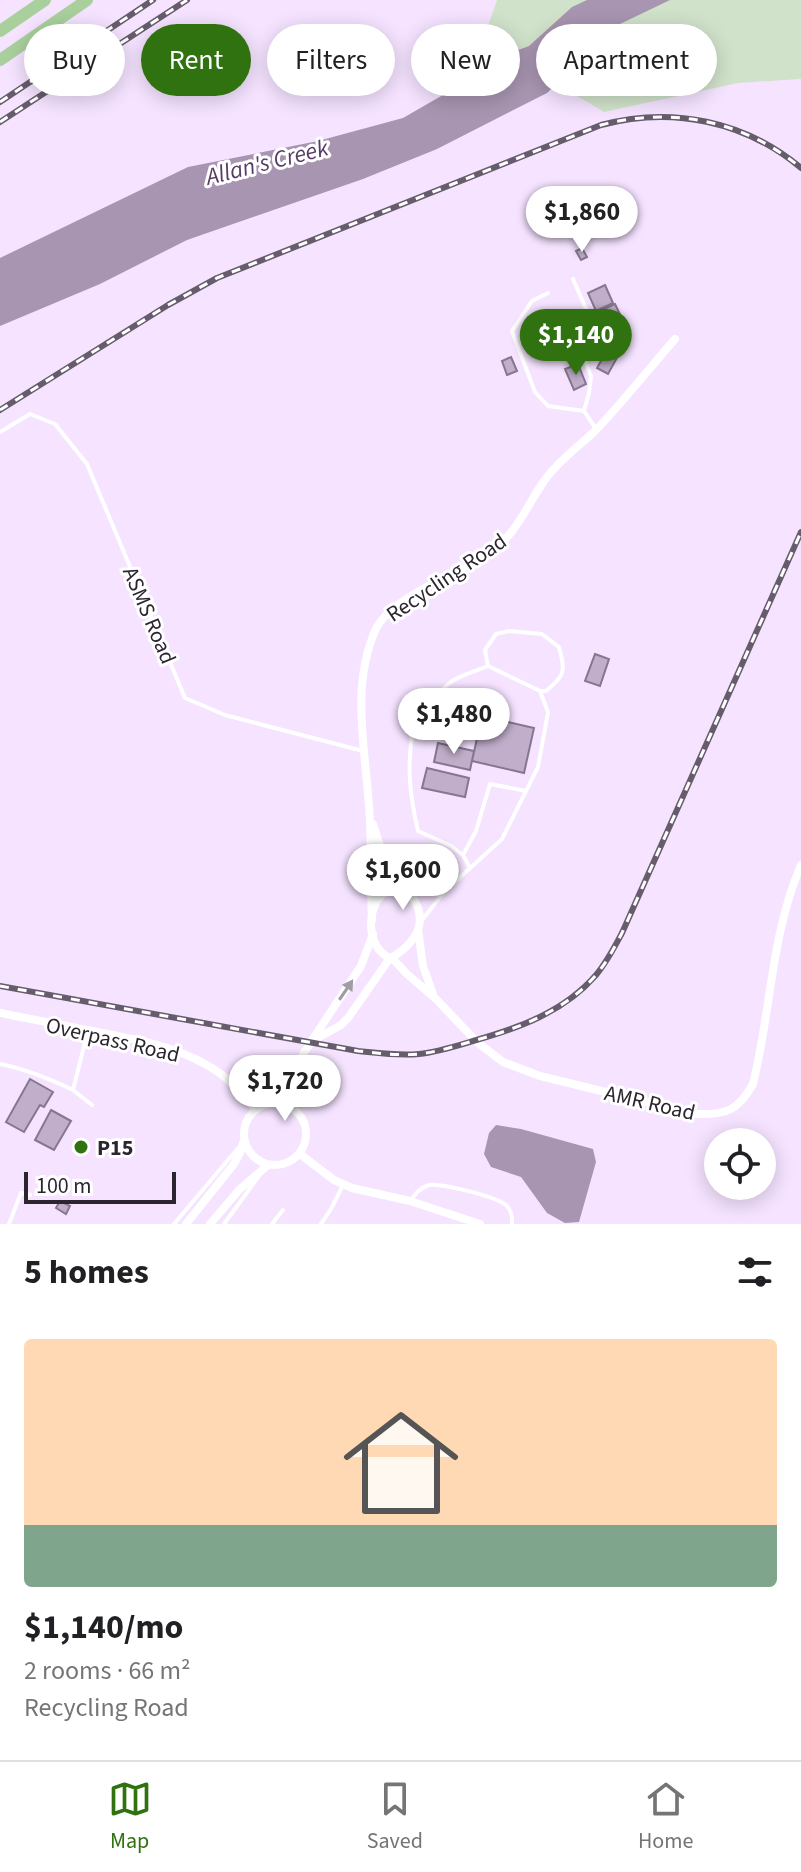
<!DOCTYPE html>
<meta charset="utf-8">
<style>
:root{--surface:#fff;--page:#f6f6f6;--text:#202124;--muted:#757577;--line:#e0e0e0;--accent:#30720f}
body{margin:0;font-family:"Source Sans 3",sans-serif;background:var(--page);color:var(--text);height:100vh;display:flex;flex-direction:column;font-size:30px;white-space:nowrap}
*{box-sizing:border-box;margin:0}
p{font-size:26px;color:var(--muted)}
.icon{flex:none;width:44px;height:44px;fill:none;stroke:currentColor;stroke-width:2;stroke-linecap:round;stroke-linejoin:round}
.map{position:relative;height:1224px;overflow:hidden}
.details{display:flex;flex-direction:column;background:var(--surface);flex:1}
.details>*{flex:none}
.top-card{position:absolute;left:24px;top:24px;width:754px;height:72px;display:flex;gap:16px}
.buttons{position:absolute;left:704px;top:1128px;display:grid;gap:16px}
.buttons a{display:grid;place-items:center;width:72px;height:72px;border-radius:50%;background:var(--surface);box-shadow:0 4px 20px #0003;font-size:40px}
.scale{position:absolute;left:24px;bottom:20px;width:152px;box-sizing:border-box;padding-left:8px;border:4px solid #2c2530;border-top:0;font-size:22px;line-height:28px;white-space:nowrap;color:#2c2530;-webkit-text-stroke:6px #fff;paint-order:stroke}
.price{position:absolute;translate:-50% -68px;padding:0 18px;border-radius:28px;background:#fff;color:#222;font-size:26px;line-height:52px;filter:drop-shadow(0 2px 4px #0008)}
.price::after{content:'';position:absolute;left:50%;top:48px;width:24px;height:18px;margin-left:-12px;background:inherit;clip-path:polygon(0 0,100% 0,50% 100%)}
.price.current{background:var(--accent);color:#fff}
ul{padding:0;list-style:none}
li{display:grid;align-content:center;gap:16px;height:424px;padding:0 24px}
li span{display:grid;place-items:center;height:248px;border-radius:8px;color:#555}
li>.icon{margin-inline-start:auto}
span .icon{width:144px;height:144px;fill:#fffc;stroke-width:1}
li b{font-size:34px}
h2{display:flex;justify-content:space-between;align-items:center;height:96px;padding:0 24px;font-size:34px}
.pill{padding:0 28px;border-radius:36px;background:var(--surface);box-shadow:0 4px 20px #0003;font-size:28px;line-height:72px}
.pill.current{background:var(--accent);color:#fff}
.tabs{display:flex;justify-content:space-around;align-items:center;height:112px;border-top:2px solid var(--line);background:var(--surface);font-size:22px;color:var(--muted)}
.tabs a{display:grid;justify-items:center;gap:4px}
.tabs .current{color:var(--accent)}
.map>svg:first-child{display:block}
.green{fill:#d1e2cb}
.water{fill:#a895b1}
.building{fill:#c1aecb;stroke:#86768f;stroke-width:2}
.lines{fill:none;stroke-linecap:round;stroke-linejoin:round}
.lane{stroke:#fff;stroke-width:4}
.street{stroke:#fff;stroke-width:8}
.primary{stroke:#a9d09c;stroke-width:12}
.rail-casing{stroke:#665c6c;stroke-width:6}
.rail{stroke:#fff;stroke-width:3;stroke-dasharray:9;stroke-linecap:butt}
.oneway{fill:#a09da2}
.poi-dot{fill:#30720f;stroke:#fff;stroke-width:3}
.labels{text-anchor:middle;stroke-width:6;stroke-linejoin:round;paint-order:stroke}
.street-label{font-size:22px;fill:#2c2530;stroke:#fff}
.poi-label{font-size:22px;font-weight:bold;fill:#2c2530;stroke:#fff;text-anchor:start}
.water-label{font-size:24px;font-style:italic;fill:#563b64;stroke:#fff}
</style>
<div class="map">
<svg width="801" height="1224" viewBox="0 0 801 1224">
<rect width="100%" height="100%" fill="#f5e3ff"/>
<path class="green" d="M497,0H801V79L738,83L604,112L483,40Z"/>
<path class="water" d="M587,0H670L620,24L547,93L437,149L363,179L187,240L100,284L0,326V258L188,167L318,141L403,118L462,84L478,65L529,46L572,7Z
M496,1125L521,1129L593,1149L596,1162L579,1222L565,1223L547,1213L521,1177L491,1167L484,1154L489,1133Z"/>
<path class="building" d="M582,248L587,257L581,260L576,251Z
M605,285L613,303L596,311L588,293Z
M615,304L627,329L614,335L602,310Z
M613,339L624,345L608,374L597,368Z
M511,357L517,371L507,375L502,361Z
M578,364L586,384L574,390L565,369Z
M595,654L609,659L600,686L585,681Z
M482,716L534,728L524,773L472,761Z
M438,743L474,751L470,770L434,762Z
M427,768L469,778L465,797L422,788Z
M30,1079L53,1092L44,1107L40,1105L24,1132L6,1122Z
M51,1110L71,1121L54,1150L35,1140Z
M60,1201L70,1206L66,1214L56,1208Z"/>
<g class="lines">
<path class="lane" d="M573,279L597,334L592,347L583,356L591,376L589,393L584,411
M548,293L532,301L512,331L535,392L548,406L584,411L596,429
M556,339C562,350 569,357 583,356
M0,432L30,414L55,424L87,464L185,698L225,715L363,751
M439,696C448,677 469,674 488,666
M412,735C407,772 410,795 418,831L451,846L463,855L470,868
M463,855L476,831L490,784L526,791
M403,889L457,878
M422,920L445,891L502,839L538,767L548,712L540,691L488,666L485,650L496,634L509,631L542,634L559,647C565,671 566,675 546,691H540
M88,1030L73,1090L92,1105
M0,1064C25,1069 50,1079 73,1090
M411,1201C415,1193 420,1188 429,1185C441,1183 499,1197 507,1206C512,1212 512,1217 512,1224
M9,1224L21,1193L30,1195
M174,1224L239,1147
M224,1224L259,1176
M272,1224L283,1210
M321,1224L331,1209L343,1185"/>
<path class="street" d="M373,824L383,855L401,889
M395,888C414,890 424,912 418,930C413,942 401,953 390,958C363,947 365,894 395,888Z
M372,920C370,882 372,843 369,805C365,748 351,686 375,631C390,596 462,573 493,550C519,531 528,502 547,477C560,460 579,446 595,431C623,402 648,370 675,339
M418,930L423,966L433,994
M392,958L407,974L435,998L477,1042L503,1062L540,1076L696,1114C726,1115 738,1111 753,1084C771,1012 771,934 801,865
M0,1013C31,1019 61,1025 92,1031C130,1038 171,1045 205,1064C226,1075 241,1092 256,1109
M314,1040L341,1025L348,1018L390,958
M244 1134a31 31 0 1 1 62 0a31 31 0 1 1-62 0Z
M282,1103L303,1054L361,966L373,934
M300,1154L334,1180L352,1188L410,1201L480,1224
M186,1224L234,1164L240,1153L244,1140
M210,1224L239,1190L268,1165"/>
<path class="primary" d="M0,31L45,0
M0,60L87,0"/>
<defs>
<path id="rail" d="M0,102L153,0
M0,122L187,0
M0,410L168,305L217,278L601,125C672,106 745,121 801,168
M0,986L358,1051C378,1053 398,1056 419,1054C437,1052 456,1046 473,1041C519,1028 564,1012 596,975C607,962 614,948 622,933L801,532"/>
</defs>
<use href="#rail" class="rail-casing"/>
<use href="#rail" class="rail"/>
</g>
<defs><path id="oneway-solid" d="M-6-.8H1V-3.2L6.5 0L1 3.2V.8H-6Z" transform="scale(2)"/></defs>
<use class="oneway" href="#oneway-solid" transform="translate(346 990) rotate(-56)"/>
<circle class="poi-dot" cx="81" cy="1147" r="8"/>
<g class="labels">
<g class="street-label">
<text transform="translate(446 577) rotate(-34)" y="8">Recycling Road</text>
<text transform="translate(150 615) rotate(67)" y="8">ASMS Road</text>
<text transform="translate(113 1039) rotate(13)" y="8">Overpass Road</text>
<text transform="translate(650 1102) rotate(13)" y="8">AMR Road</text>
</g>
<g class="poi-label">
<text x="97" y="1155">P15</text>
</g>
<g class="water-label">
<text transform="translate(267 162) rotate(-14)" y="8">Allan's Creek</text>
</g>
</g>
</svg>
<div class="buttons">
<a><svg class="icon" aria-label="locate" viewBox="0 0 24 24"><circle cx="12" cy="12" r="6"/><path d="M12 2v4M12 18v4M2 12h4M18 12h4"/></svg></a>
</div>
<div class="scale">100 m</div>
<b class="price" style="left:582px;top:254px">$1,860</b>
<b class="price current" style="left:576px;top:377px">$1,140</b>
<b class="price" style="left:454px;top:756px">$1,480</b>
<b class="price" style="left:403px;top:912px">$1,600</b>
<b class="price" style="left:285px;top:1123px">$1,720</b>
<div class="top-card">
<a class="pill">Buy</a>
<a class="pill current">Rent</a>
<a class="pill">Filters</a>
<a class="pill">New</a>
<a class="pill">Apartment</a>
</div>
</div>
<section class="details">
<h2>5 homes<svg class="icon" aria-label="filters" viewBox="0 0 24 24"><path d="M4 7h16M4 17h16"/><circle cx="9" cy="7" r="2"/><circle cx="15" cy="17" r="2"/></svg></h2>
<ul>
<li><span style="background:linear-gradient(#ffd9b3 75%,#7fa58c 0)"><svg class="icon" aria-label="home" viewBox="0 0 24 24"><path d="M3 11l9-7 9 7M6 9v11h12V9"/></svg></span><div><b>$1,140/mo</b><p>2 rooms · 66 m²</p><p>Recycling Road</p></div></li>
</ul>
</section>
<nav class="tabs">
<a class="current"><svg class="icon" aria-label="map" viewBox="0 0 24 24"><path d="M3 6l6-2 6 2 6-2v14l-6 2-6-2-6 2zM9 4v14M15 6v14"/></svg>Map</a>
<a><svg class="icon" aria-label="saved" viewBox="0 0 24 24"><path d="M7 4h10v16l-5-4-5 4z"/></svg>Saved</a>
<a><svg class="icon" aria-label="home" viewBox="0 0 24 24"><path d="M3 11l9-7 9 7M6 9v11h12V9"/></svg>Home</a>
</nav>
